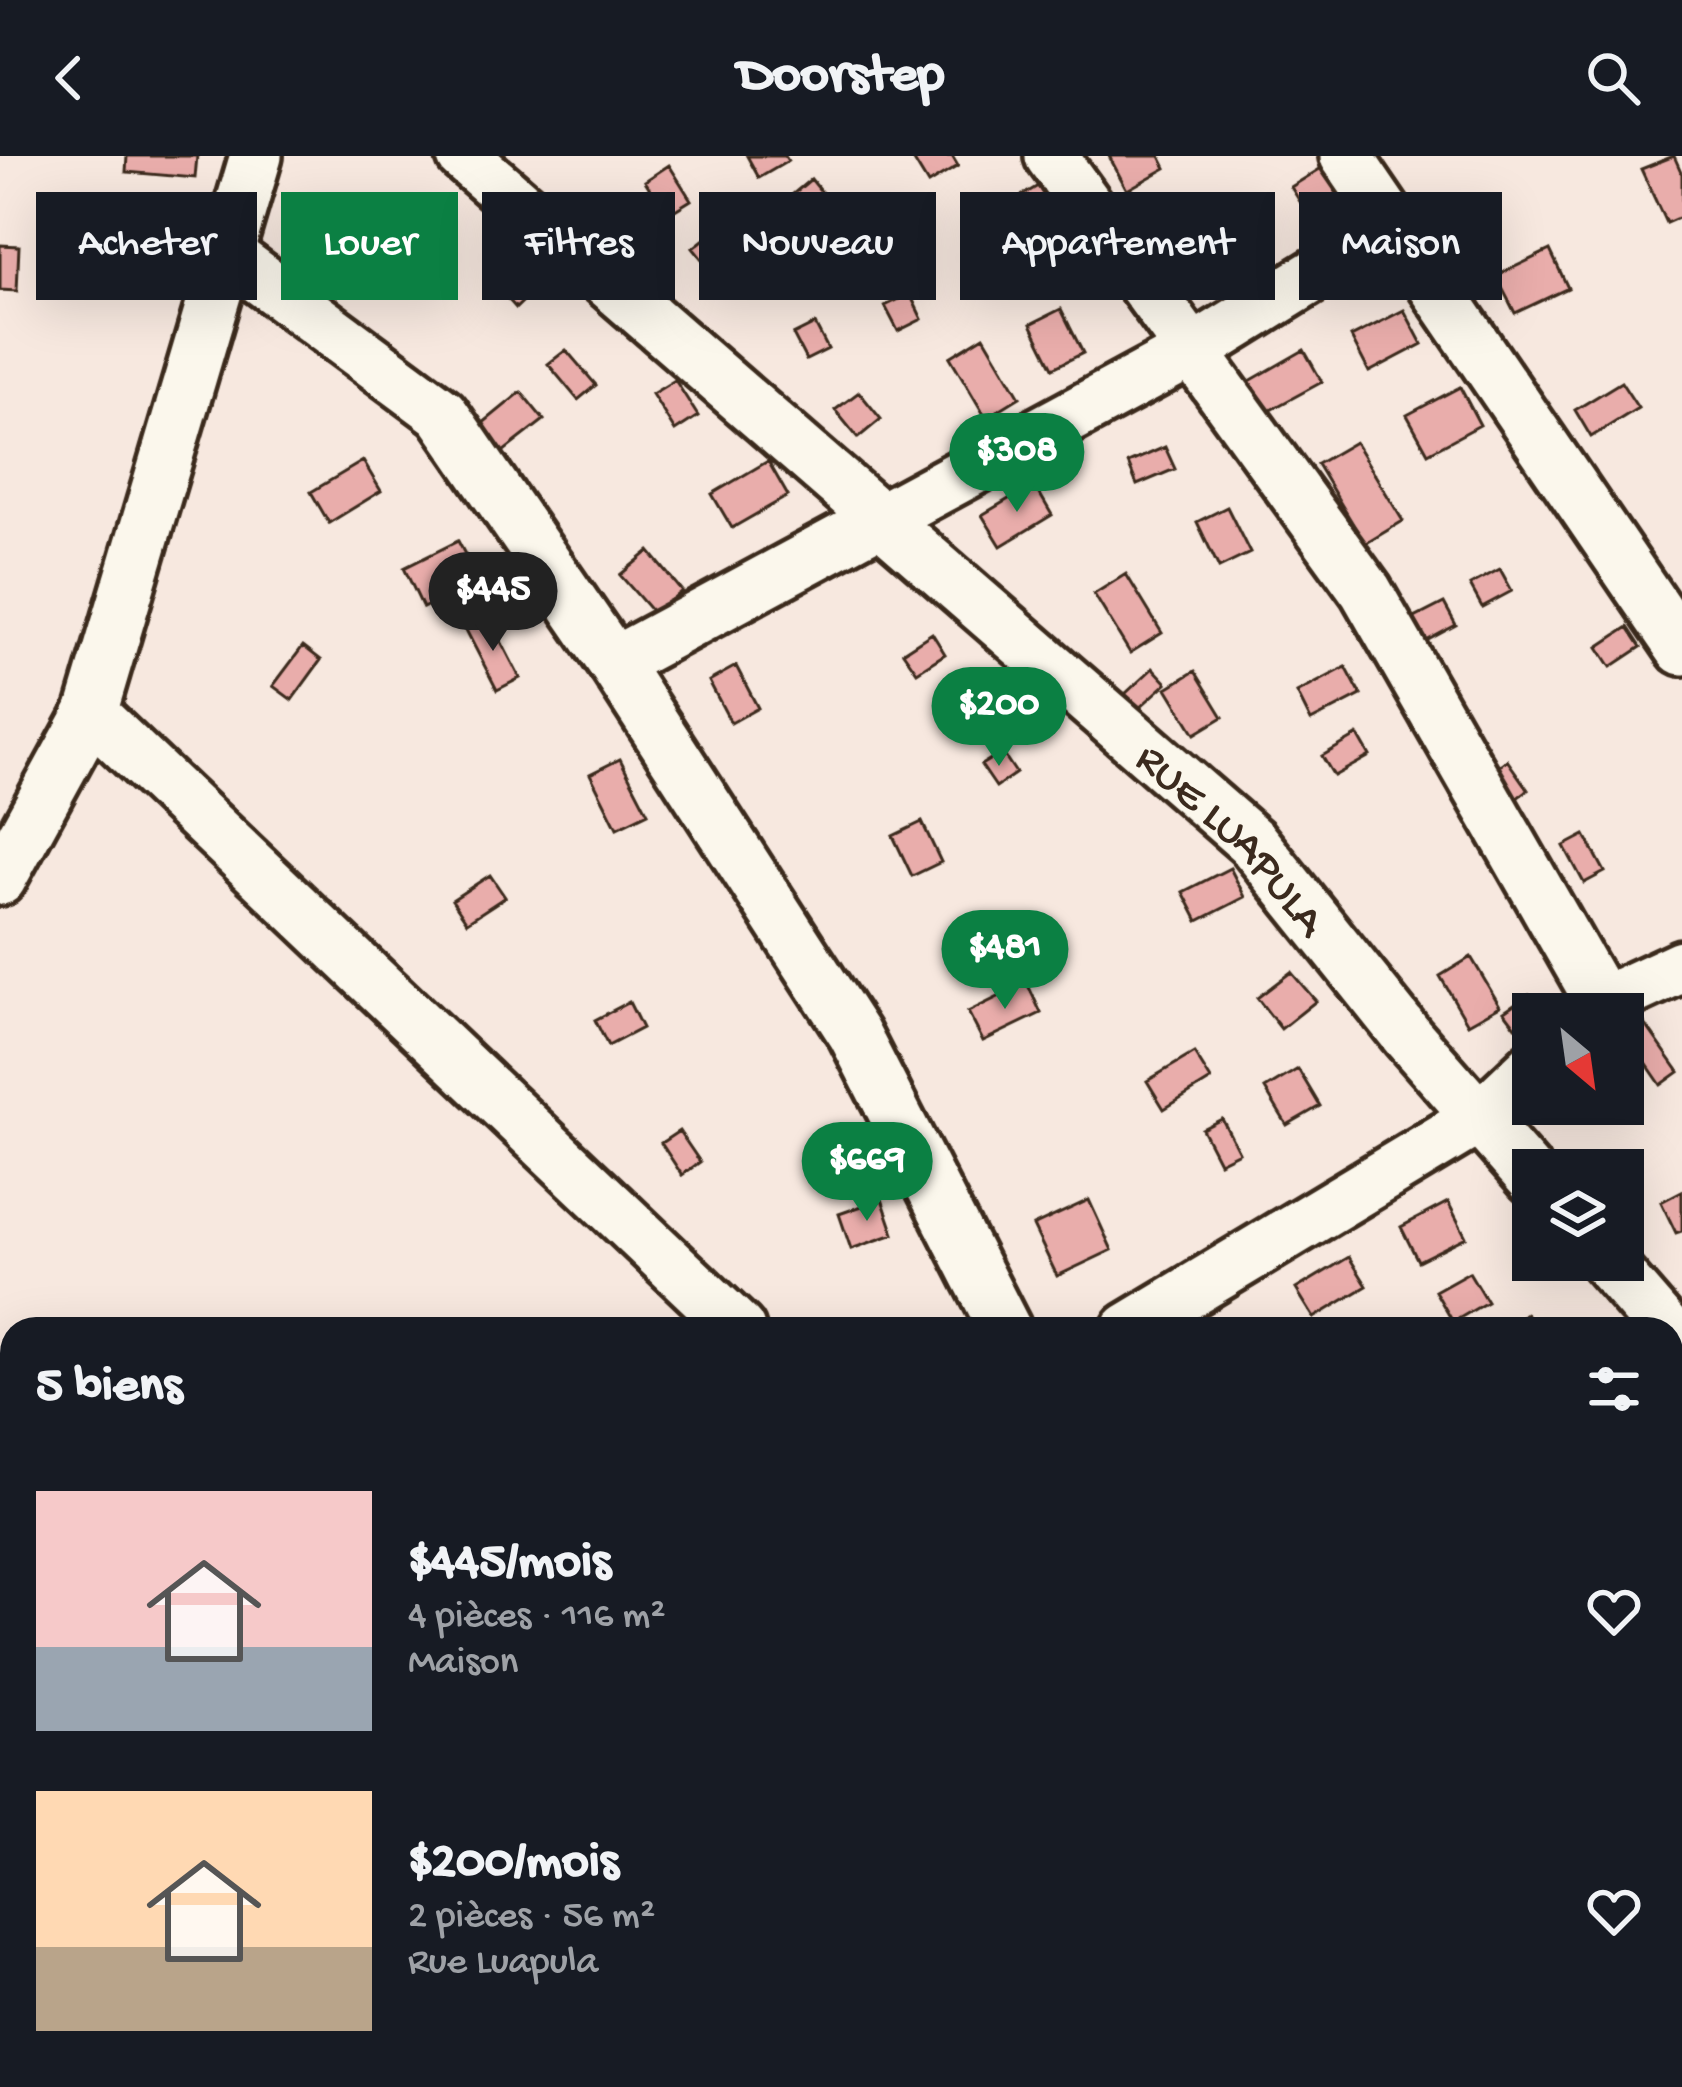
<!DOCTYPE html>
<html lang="fr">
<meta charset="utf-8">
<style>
:root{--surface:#171b24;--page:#20242c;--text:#f1f3f6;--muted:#9ea1a6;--accent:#0b8043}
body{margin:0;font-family:"Gochi Hand",sans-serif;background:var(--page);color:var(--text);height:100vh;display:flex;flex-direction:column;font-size:45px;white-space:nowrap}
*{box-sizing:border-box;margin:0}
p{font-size:39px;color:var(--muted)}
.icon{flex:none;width:66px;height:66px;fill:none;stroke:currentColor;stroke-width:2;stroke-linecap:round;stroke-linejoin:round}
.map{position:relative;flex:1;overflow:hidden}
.panel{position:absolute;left:0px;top:1161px;width:1683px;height:771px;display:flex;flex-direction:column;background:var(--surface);border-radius:36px 36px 0 0;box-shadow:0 12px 48px #0002}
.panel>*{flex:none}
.hud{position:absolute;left:36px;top:36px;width:1611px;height:108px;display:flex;gap:24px}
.needle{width:78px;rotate:151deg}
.controls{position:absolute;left:1512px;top:837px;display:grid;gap:24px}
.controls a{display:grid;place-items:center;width:132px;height:132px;border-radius:0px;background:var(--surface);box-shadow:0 12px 48px #0002;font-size:60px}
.price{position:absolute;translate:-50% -102px;padding:0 27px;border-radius:42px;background:var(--accent);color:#fff;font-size:39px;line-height:78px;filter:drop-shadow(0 3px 6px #0008)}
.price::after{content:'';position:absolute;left:50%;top:72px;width:36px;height:27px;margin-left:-18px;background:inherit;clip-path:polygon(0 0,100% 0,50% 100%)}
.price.active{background:#222;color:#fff}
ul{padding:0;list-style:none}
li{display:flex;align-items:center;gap:36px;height:300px;padding:0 36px}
li span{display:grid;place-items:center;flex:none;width:336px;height:240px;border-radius:0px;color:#555}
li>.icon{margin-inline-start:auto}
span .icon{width:144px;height:144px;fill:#fffc;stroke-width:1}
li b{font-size:51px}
h2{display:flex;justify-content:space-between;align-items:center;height:144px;padding:0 36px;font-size:51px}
.chip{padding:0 42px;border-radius:0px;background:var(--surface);box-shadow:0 12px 48px #0002;font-size:42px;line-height:108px}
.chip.active{background:var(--accent);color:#fff}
header{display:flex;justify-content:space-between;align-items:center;height:156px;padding:0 36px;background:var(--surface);font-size:54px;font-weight:700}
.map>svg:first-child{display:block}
.building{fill:#e9adab;stroke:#3b2a1e;stroke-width:3}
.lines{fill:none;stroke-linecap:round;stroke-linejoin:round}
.minor-casing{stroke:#3b2a1e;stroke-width:60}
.path{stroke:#3b2a1e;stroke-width:8;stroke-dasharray:9 9;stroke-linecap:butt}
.minor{stroke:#fbf7ec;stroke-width:51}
.labels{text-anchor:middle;stroke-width:9;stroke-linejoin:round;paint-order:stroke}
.street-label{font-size:45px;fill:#3b2a1e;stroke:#fbf7ec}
</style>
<header><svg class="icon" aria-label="back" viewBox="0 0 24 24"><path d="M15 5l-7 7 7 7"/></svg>Doorstep<svg class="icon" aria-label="search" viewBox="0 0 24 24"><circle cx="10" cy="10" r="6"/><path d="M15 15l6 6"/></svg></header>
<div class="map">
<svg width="1682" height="1931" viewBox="0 0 1682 1931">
<rect width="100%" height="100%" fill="#f7e8df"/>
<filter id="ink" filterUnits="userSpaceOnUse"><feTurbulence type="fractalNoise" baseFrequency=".00833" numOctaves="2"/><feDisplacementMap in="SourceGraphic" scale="24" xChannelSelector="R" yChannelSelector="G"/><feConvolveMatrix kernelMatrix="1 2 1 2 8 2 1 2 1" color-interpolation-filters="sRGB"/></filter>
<g filter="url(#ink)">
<path class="building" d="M127,0H197L195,22L126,16Z
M747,0H785L788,5L759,22Z
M911,0H952L958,10L928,28Z
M1109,0H1160L1166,12L1127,34Z
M1674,0L1682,18V60L1666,67L1641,13Z
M669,9L691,44L667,59L645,25Z
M1323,11L1347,50L1315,70L1291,31Z
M811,23L853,75L815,106L774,54Z
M1038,30L1061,69L995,108L972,69Z
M1227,55L1252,84L1229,105L1203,77Z
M346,56L387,109L352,136L311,83Z
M722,69L759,115L730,138L693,92Z
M0,89L19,90L17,135L0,134Z
M514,94L543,126L516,152L487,120Z
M1550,94L1568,132L1515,157L1496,120Z
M910,138L922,163L898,175L885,150Z
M1061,153L1083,197L1053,212L1031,168Z
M1404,154L1422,188L1369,216L1351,181Z
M815,168L828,193L806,204L793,179Z
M984,180L1020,241L986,262L950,201Z
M566,194L596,229L578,244L548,208Z
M1304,194L1322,226L1265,257L1248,226Z
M675,224L698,260L675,275L652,238Z
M1621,226L1638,252L1591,281L1575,254Z
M1460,231L1480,269L1428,297L1407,259Z
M521,236L544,264L499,299L477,272Z
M859,236L881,263L858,282L835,254Z
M1355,286L1403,365L1365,388L1317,308Z
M1165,291L1175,313L1137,329L1128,307Z
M363,305L381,335L329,367L311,336Z
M768,305L788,340L732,372L712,338Z
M1034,328L1052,359L1001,390L982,359Z
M1227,351L1250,397L1219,412L1197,366Z
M458,385L478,423L423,452L404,412Z
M649,395L682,435L654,458L620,419Z
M1500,413L1512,435L1482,451L1470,429Z
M1126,418L1162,477L1130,497L1094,438Z
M1444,447L1456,469L1417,490L1405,467Z
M489,462L520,522L497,534L466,474Z
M1628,471L1641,491L1611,511L1598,491Z
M932,477L945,498L917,516L903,496Z
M303,490L321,504L292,544L273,530Z
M736,510L758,552L731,567L709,525Z
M1346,511L1361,539L1311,565L1297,537Z
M1153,512L1167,527L1139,552L1125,538Z
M1195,515L1223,561L1195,578L1167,532Z
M1358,579L1370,600L1334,620L1322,600Z
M1002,596L1016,617L996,631L981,609Z
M620,603L648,657L617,672L590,618Z
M1507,604L1528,634L1509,648L1487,617Z
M922,666L941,706L912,720L893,680Z
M1585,679L1605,716L1584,727L1564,690Z
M1230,712L1245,741L1198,765L1183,736Z
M490,719L505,741L467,766L452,744Z
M1471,801L1500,850L1468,868L1440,820Z
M1291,816L1316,845L1281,873L1257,842Z
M1027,827L1041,857L983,885L968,856Z
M1529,838L1540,854L1516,871L1504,855Z
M629,846L642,872L608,890L595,864Z
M1641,862L1679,916L1661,929L1624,875Z
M1194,897L1211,924L1164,953L1147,925Z
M1298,913L1320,950L1287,969L1265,933Z
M1222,963L1239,996L1219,1006L1202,973Z
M679,975L700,1006L682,1019L661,987Z
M1682,1035V1075L1676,1077L1661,1046Z
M882,1043L894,1078L851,1093L839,1058Z
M1089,1044L1112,1094L1057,1120L1033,1070Z
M1448,1046L1466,1081L1418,1105L1401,1071Z
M1349,1101L1367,1130L1314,1162L1296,1133Z
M1469,1116L1487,1146L1453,1166L1435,1135Z
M1526,1157L1537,1173H1504Z
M1682,1667V1699L1671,1702V1669Z
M1162,1920H1222L1225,1931H1165Z"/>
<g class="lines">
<defs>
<g id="minor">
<path d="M256,0L91,557L739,1173"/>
<path id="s1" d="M463,0L1252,686L1408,881L1533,1023"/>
<path d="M1051,0L1366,435L1602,847"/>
<path d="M1346,0L1682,493"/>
<path d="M226,97L442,257L614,507L854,878L1005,1173"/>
<path d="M614,507L1194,194L1396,69"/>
<path d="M0,723L91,557"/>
<path d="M1590,858L1602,847L1682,810"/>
<path d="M1605,1104L1665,1173"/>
<path d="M1128,1173L1479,962L1533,911"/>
<path d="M1671,1545L1682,1538"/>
<path d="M1092,1920L1093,1931"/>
<path d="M1293,1920L1295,1931"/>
<path d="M1441,1920L1448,1931"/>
</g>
</defs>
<use href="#minor" class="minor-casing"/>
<path class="path" d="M0,1893L12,1896
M108,1920L156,1931
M1017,1931L1023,1920"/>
<use href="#minor" class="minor"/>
</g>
</g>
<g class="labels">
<g class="street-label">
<text dy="16" stroke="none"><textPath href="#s1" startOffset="1029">RUE LUAPULA</textPath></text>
</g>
</g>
</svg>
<div class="controls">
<a><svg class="needle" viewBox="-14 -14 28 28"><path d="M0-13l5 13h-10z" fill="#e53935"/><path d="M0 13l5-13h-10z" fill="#9ea1a6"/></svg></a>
<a><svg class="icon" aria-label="layers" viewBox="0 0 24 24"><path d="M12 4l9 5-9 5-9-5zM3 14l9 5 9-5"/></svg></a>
</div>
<b class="price" style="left:1017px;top:359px">$308</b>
<b class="price active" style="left:493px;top:498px">$445</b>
<b class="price" style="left:999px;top:613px">$200</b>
<b class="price" style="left:1005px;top:856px">$481</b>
<b class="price" style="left:867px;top:1068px">$669</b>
<div class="hud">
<a class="chip">Acheter</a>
<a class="chip active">Louer</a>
<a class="chip">Filtres</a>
<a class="chip">Nouveau</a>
<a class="chip">Appartement</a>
<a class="chip">Maison</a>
</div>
<section class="panel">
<h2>5 biens<svg class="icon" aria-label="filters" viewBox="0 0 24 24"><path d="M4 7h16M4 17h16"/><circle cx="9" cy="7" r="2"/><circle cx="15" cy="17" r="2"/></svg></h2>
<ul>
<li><span style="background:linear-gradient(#f6c9c9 65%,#9aa5b1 0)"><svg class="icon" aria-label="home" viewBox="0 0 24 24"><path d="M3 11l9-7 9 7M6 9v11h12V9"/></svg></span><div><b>$445/mois</b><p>4 pièces · 116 m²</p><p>Maison</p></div><svg class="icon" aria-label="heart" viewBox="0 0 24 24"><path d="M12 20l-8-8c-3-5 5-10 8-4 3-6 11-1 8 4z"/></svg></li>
<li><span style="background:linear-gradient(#ffd9b3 65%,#b9a48a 0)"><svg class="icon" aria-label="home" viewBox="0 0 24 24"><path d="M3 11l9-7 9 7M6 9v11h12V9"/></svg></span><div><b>$200/mois</b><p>2 pièces · 56 m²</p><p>Rue Luapula</p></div><svg class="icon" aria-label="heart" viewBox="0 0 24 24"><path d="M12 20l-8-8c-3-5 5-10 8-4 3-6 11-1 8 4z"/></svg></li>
</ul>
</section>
</div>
